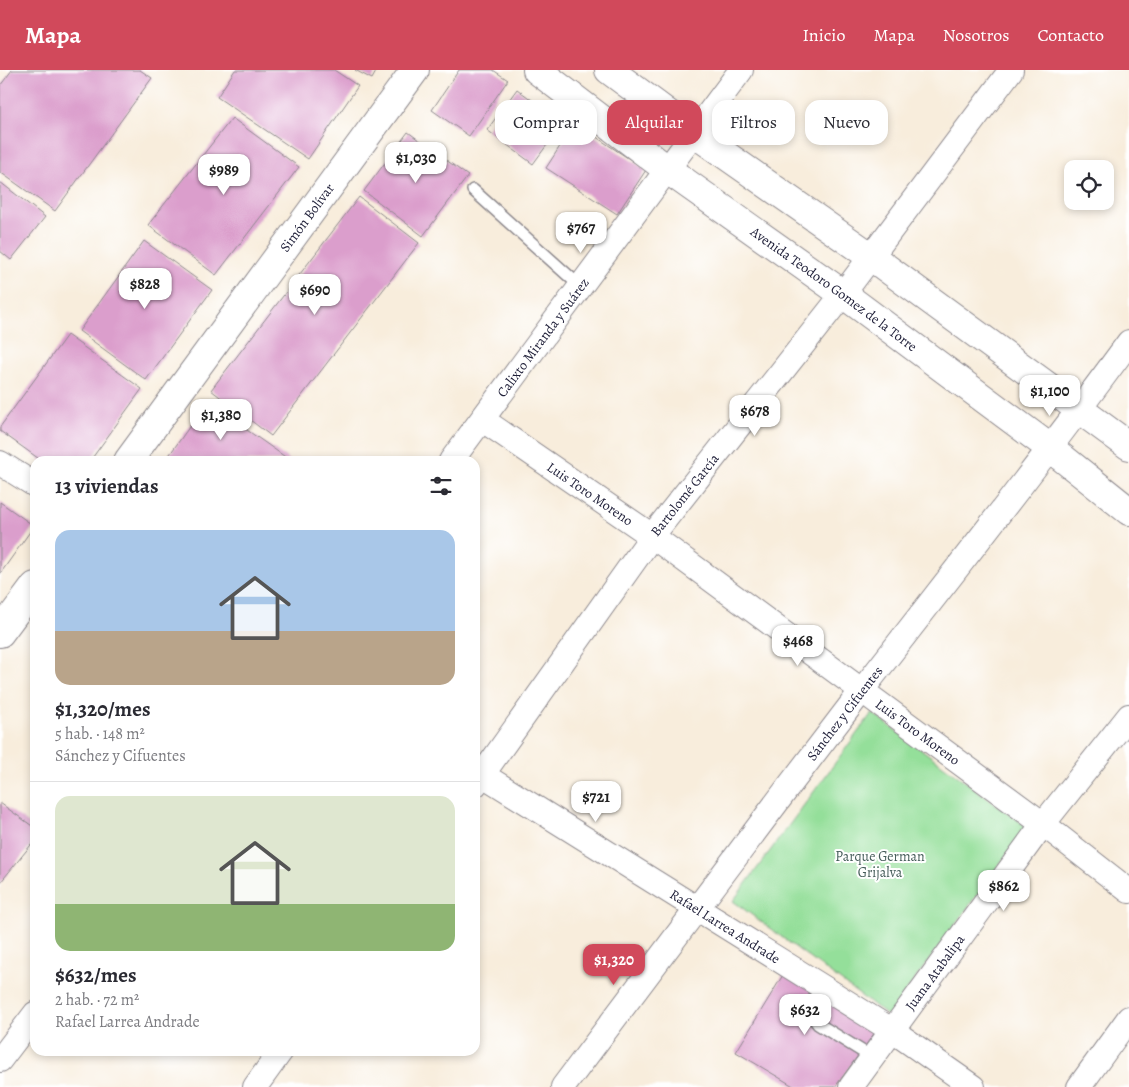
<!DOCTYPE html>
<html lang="es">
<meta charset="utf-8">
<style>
:root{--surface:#fff;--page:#f7f7f7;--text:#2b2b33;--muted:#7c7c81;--line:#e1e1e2;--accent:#d1495b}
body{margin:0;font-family:Alegreya,serif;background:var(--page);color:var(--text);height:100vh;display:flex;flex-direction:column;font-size:19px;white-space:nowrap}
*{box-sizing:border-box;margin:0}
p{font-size:16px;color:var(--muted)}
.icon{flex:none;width:28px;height:28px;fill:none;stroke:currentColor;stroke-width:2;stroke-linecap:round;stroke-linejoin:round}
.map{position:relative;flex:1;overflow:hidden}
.sheet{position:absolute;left:30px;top:386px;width:450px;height:600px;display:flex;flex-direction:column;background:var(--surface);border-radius:15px;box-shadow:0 2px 8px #0003}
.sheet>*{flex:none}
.guide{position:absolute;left:495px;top:30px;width:475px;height:45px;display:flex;gap:10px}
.tools{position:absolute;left:1064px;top:90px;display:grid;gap:10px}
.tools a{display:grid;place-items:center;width:50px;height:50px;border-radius:10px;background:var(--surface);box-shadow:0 2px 8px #0003;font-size:25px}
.price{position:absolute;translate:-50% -42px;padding:0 11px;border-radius:10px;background:#fff;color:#222;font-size:16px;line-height:32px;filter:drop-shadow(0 1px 2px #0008)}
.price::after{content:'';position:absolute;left:50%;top:30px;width:15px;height:11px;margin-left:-8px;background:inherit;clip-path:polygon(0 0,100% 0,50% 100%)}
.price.selected{background:var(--accent);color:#fff}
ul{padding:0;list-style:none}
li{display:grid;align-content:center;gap:10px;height:265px;padding:0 25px}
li+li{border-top:1px solid var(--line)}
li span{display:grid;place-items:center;height:155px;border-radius:15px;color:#555}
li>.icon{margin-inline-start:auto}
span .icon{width:90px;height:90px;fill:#fffc;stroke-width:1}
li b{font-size:21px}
h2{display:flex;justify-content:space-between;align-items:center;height:60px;padding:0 25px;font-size:21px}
.tag{padding:0 18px;border-radius:15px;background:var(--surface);box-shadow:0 2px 8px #0003;font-size:18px;line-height:45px}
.tag.selected{background:var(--accent);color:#fff}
header{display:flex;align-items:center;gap:30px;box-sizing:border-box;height:70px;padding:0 25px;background:var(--accent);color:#fff}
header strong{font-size:24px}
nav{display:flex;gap:28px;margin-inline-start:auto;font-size:18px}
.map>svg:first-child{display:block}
.green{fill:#94df9a;stroke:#5b806a}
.building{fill:#db9ecc}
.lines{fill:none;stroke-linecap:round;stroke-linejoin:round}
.lane-casing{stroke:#8d888c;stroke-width:14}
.street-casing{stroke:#8d888c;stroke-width:26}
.secondary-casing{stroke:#8d888c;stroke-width:30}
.primary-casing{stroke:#8d888c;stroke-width:30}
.lane{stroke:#fff;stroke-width:11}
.street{stroke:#fff;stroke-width:24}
.secondary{stroke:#fff;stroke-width:28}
.primary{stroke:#fff;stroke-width:28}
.labels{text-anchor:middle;stroke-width:4;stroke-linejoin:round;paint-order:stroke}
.street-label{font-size:14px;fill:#22223b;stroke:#fff}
.park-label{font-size:14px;fill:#445b58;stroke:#fff}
</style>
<header>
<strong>Mapa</strong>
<nav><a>Inicio</a><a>Mapa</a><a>Nosotros</a><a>Contacto</a></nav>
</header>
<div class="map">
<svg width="1129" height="1017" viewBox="0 0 1129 1017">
<rect width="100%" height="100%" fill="#fff"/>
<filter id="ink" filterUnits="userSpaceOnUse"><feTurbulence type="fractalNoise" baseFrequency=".02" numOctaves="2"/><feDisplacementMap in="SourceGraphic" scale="10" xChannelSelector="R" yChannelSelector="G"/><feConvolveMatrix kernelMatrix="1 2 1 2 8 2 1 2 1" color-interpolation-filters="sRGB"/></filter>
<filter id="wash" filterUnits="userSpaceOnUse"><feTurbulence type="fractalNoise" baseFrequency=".0096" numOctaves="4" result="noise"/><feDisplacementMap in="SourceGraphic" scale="20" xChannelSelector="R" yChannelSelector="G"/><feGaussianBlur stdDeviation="1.12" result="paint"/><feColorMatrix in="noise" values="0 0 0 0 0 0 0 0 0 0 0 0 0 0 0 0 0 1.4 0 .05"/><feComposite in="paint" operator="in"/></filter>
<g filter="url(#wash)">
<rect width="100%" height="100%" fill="#f8eddc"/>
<path class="green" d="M872,643L1027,757L888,946L733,831Z"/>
<g id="blocks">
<path class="building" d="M12,0H140L152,8L55,141L0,102V16Z
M235,0H334L358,16L308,89L217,27Z
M355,0H377L372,9Z
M459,0H493L508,10L469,66L432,40Z
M517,19L563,53L533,94L487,60Z
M232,48L299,97L216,205L148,155Z
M575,53L646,100L617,144L546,98Z
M408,62L468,106L423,166L364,121Z
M0,112L45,147L11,190L0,181Z
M359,127L419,173L271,366L211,320Z
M144,171L212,220L146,310L79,261Z
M67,265L142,319L90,391H42L0,361V357Z
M207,332L291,391H165Z
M0,432L34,456L0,504Z
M0,733L35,758V770L0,813Z
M786,900L878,958L835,1017H795L736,982Z"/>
</g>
</g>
<g filter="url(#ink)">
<use href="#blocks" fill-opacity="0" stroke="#8d888c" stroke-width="1"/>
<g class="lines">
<defs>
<path id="lane" d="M473,120L581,217
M821,917C813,930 806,941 818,954L873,988"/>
<g id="street">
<path id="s1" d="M483,350L652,466L1043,754L1129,821"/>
<path id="s2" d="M451,391L741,0"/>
<path d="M0,393L35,415"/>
<path id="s3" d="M475,700L893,961L973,1017"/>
<path id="s4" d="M475,715L652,466L843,224L1011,0"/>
<path d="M0,990L35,944"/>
<path d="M255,1017L281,981"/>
<path id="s5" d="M563,1017C662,884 762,751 863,619C952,504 1043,390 1129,272"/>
<path id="s6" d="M851,1017L1043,754L1129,646"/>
<path d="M1079,1017L1129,948"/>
</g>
<g id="secondary">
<path id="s7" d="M128,391L415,0"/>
<path d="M0,563L35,516"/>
</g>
<g id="primary">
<path id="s8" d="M537,0L668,100L843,224L1050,378L1129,441"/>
<path d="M609,0L694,63L870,186L1129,376"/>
</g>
</defs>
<use href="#lane" class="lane-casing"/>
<use href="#street" class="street-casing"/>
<use href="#secondary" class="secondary-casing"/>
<use href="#primary" class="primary-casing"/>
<use href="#lane" class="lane"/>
<use href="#street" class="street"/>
<use href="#secondary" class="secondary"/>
<use href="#primary" class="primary"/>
</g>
</g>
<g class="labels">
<g class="street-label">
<text dy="5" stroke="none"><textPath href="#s7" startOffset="302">Simón Bolívar</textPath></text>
<text dy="5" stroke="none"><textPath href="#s8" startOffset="369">Avenida Teodoro Gomez de la Torre</textPath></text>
<text dy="5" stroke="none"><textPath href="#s2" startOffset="154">Calixto Miranda y Suárez</textPath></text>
<text dy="5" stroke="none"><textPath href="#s1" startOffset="130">Luis Toro Moreno</textPath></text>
<text dy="5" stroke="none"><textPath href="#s4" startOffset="358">Bartolomé García</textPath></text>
<text dy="5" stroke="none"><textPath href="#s5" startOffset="468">Sánchez y Cifuentes</textPath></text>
<text dy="5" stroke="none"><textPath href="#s1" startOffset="535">Luis Toro Moreno</textPath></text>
<text dy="5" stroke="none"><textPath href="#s3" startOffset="295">Rafael Larrea Andrade</textPath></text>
<text dy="5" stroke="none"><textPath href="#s6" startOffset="142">Juana Atabalipa</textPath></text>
</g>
<g class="park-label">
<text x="880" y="791">Parque German<tspan x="880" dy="16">Grijalva</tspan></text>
</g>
</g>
</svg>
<div class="tools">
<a><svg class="icon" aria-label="locate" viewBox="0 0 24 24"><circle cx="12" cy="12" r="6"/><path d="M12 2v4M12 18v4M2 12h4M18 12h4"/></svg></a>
</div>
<b class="price" style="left:416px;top:114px">$1,030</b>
<b class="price" style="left:224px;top:126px">$989</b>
<b class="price" style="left:581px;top:184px">$767</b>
<b class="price" style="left:145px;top:240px">$828</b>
<b class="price" style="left:315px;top:246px">$690</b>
<b class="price" style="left:1050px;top:347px">$1,100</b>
<b class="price" style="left:755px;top:367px">$678</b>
<b class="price" style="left:221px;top:371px">$1,380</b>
<b class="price" style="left:798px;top:597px">$468</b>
<b class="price" style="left:596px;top:753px">$721</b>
<b class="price" style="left:1004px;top:842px">$862</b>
<b class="price selected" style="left:614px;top:916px">$1,320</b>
<b class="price" style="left:805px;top:966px">$632</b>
<div class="guide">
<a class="tag">Comprar</a>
<a class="tag selected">Alquilar</a>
<a class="tag">Filtros</a>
<a class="tag">Nuevo</a>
</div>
<section class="sheet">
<h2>13 viviendas<svg class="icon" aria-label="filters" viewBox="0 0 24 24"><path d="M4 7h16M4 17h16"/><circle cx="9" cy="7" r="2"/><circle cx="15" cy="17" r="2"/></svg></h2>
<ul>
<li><span style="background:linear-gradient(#a9c7e8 65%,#b9a48a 0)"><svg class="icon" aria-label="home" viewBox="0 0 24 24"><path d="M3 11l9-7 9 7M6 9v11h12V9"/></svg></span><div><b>$1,320/mes</b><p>5 hab. · 148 m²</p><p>Sánchez y Cifuentes</p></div></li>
<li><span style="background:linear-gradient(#dfe7d0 70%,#8fb573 0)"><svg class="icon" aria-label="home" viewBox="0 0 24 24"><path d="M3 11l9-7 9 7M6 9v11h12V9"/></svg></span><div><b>$632/mes</b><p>2 hab. · 72 m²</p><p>Rafael Larrea Andrade</p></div></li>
</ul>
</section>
</div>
